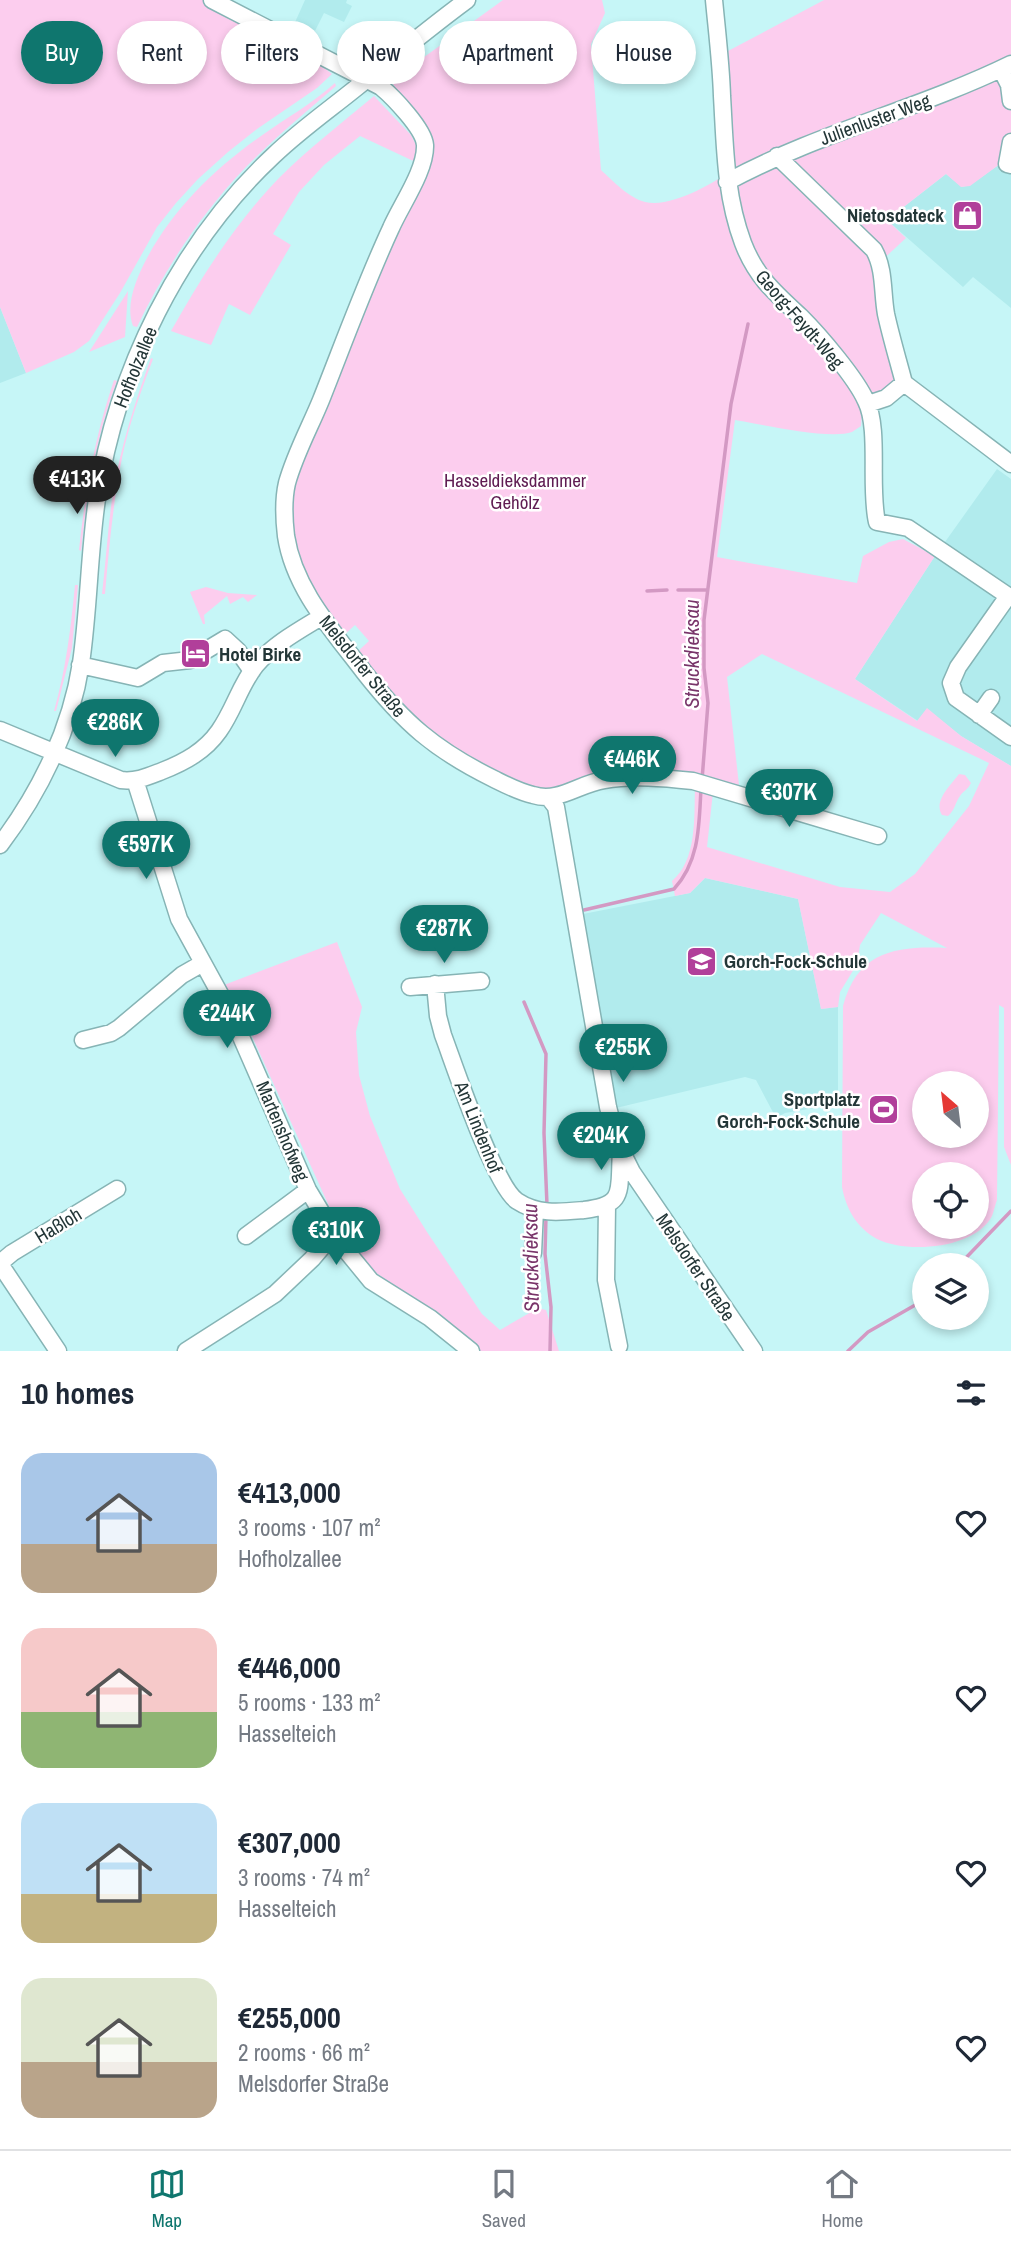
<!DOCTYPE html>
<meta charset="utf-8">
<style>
:root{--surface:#fff;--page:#f6f6f7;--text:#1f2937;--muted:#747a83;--line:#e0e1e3;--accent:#0f766e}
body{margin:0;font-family:"Archivo Narrow",sans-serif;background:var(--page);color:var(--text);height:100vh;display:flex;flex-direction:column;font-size:26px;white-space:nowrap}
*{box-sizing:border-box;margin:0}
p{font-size:23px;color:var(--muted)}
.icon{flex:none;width:38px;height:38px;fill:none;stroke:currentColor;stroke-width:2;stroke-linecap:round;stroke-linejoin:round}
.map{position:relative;height:1351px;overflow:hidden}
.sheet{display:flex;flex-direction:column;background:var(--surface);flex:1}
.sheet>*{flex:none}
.banner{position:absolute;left:21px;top:21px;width:970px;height:63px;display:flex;gap:14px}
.needle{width:46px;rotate:332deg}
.controls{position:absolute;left:912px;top:1071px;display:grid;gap:14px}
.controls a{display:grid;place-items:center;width:77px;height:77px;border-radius:50%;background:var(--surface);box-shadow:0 4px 10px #0003;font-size:35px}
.price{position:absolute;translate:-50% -60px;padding:0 16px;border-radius:24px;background:var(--accent);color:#fff;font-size:23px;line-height:46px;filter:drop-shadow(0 2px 4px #0008)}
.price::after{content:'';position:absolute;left:50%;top:42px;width:21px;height:16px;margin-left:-10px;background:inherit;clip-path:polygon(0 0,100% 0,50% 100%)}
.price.on{background:#222;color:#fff}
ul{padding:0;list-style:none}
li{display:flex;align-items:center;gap:21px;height:175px;padding:0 21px}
li span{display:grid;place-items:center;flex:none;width:196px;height:140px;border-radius:21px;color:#555}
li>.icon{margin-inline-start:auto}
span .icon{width:84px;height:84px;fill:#fffc;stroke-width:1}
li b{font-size:30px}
h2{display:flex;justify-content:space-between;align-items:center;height:84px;padding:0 21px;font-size:30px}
.tag{padding:0 24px;border-radius:32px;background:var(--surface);box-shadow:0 4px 10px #0003;font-size:24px;line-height:63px}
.tag.on{background:var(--accent);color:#fff}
.tabs{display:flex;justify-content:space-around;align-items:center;height:98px;border-top:2px solid var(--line);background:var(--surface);font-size:19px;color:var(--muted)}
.tabs a{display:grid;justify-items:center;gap:4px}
.tabs .on{color:var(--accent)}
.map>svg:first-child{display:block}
.built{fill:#b1ebed}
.green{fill:#fccdee;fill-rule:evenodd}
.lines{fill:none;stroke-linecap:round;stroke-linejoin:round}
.stream{stroke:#d399c3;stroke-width:3.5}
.minor-casing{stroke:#86b4b5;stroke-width:19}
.minor{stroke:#fff;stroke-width:16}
.labels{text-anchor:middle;stroke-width:5;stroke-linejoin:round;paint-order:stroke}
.street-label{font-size:19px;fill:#233637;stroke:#fff}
.poi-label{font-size:19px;font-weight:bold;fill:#233637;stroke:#fff;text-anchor:end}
.park-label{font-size:19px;fill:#5f1c52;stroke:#fff}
.water-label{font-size:21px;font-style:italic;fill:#79356a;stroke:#fff}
</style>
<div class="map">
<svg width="1011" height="1351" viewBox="0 0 1011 1351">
<rect width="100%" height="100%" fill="#c6f6f7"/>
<path class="built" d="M305,0H347L346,3L352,6L344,22L324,13L311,39L292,29Z
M1000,164L1011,168V308L973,277L963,287L887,220L946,174L962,187L970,185Z
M0,307L26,373L0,383Z
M997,469L1011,479V766L961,736L927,709L918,721L855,679L935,556Z
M705,878L798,899L821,1009L838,1007V1104L785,1113L776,1118L756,1080L745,1077L616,1108L583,914L690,893Z"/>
<path class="green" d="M0,0H209L313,59L332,74L317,88L257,129L228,152L198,179L176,203L157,227L120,293L89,341L74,352L26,373L0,307Z
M503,0H602L605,13L591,44L601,170C613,181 629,198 645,202C673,208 712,183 735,169L728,51L824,0H1011V168L1000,164L970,186L961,187L946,174L887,220L906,238L878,264L899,377L862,413L861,426C858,428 855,430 852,432C829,440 760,424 735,420L717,557L857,583L863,556L889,542L903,539L935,556L855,679L917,721L927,708L961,736L1011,766V1165L1004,1147V1008L999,1005L997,1200C995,1205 994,1211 992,1216C975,1249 907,1254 877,1239C857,1228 846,1209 842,1187L843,1006C858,950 898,946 947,948L881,913L860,945L857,964L840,992L838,1007L821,1009L798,899L705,878L690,893L675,896L672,881C697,860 694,818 695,788L713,792L707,847L840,887L890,892L915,874L969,806L989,763L762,654L727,677L739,785L692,775L547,792L508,781L463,755L418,721L356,653L369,641L355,625L342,637C313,600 289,546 291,499C291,491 294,484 296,477L424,166L360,136L324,165L299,192L273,234L291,245L250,315L229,304L211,345L171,331C202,276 236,222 280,177C309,148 343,122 374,96L411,135L416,145V154L423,165V130L391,81ZM924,1083H976V1136H924ZM924,1174H976V1227H924Z
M335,83L336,86C305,113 273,139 245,168C201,214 164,270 137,327L133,326C125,306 136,279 146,260C172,210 215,168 261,136C286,118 312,104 335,83Z
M128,291L125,337L89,352Z
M151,358L153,359C141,391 129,424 122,458C113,503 109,548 105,594H102C106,560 108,526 113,492C121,446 135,402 151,358Z
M114,380L117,381C96,436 87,493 81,551L79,550C85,492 95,436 114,380Z
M75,585H78L72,648L56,711H54C66,669 71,627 75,585Z
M206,587L228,593L257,595L248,602L243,597L230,604L227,596L204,615L205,624H203L190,592Z
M959,774L965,775L971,783C968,790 963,791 960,796C955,803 955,810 948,816L942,815C933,801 951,785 959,774Z
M337,942L362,1007L356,1032L359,1075L370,1116L400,1189L427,1232L482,1314L500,1330L538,1308L546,1310L559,1351H477L432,1310L373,1271L353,1245L334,1217L245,1021L224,985Z"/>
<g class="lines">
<path class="stream" d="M678,590H707
M647,591L667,590
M702,780L708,703L704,668V620L731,404L748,324
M584,910L674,889C700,861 699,824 701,788
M524,1002L546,1054L544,1133L547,1205
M546,1216L545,1254L551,1307L550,1351
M959,1265L1011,1211
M848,1351L868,1332L924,1300"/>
<defs>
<path id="minor" d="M212,0L381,87C393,97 424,129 425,145C426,170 401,205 391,228C365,284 344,342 321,400C310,427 295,454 287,483C283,500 284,519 286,536C294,589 333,631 364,672C404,723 435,750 494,779C506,785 519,792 533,795C559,803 578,784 604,780C633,775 664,778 693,781L878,836
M714,0C717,32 721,64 722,96C725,146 725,195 743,243C756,277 775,293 801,317C819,335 856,378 866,401C880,429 869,487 877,522L908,528L1011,598
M1001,69L1009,85L1011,101
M1011,142L1007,164L1011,165
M777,156L874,250C885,270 882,292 886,314C891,337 898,360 904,383L886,398L868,404
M727,182C817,133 919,109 1011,64
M904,383L1011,464
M1008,596L958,667L951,683L956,698L1011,737
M80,665L138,678L163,663L190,660L225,639L238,651L252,671
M979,715L991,698
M0,730L121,780C136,782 149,776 162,771C185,762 205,751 219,731C234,710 240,685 256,665C274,644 298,631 321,617
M135,780L179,919L231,1014L308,1190L326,1220L344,1248L371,1281L430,1318L471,1351
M549,798L556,807L608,1107L617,1142L632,1172L754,1351
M0,845C40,792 71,729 81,663C89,608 89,553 97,499C116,372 179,244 273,156C302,128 336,105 367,79C400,52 433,25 467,0
M435,984L438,1016L443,1035C455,1067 494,1185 517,1201C538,1215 561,1212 584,1210C627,1205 618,1190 621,1153
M410,987L481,981
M83,1040L111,1033L119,1028L182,975L203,963
M607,1206L606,1280L619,1346
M246,1236L308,1190
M533,1253L535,1210
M0,1263L12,1253L117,1189
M0,1264L58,1351
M186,1351L275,1294L312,1259L334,1233"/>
</defs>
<use href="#minor" class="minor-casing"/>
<use href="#minor" class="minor"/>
</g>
<defs>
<symbol id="shop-square" viewBox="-11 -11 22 22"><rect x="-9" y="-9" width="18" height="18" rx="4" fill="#b13f9a" stroke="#fff"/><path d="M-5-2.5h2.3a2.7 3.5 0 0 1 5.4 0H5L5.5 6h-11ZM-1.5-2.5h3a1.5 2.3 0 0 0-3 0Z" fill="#fff"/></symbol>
<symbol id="hotel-square" viewBox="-11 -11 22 22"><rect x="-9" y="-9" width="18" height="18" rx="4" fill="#b13f9a" stroke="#fff"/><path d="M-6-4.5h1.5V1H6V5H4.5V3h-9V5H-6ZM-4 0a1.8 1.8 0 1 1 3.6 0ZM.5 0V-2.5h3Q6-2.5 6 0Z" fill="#fff"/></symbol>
<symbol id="school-square" viewBox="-11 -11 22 22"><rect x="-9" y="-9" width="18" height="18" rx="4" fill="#b13f9a" stroke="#fff"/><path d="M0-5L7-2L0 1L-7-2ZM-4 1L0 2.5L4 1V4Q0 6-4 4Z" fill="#fff"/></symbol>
<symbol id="stadium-square" viewBox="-11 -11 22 22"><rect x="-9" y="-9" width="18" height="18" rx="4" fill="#b13f9a" stroke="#fff"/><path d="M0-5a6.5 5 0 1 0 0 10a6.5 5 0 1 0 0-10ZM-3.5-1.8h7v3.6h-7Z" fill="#fff"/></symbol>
</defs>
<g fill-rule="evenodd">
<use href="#shop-square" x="950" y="198" width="35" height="35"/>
<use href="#hotel-square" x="178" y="636" width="35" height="35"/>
<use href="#school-square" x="684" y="944" width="35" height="35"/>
<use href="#stadium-square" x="866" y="1092" width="35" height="35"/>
</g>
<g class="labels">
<g class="street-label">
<text transform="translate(875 119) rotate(-20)" y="7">Julienluster Weg</text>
<text transform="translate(800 319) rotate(49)" y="7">Georg-Feydt-Weg</text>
<text transform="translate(135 367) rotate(-68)" y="7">Hofholzallee</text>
<text transform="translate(363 666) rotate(51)" y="7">Melsdorfer Straße</text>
<text transform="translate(479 1127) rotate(68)" y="7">Am Lindenhof</text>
<text transform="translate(283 1131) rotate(67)" y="7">Martenshofweg</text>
<text transform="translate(58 1225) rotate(-31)" y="7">Haßloh</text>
<text transform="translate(696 1267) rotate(56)" y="7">Melsdorfer Straße</text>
</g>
<g class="poi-label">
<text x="944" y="222">Nietosdateck</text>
<text x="219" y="661" text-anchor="start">Hotel Birke</text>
<text x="724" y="968" text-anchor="start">Gorch-Fock-Schule</text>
<text x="860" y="1106">Sportplatz<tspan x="860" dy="22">Gorch-Fock-Schule</tspan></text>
</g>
<g class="park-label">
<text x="515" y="487">Hasseldieksdammer<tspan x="515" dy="22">Gehölz</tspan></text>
</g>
<g class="water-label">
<text transform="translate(692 654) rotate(-90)" y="7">Struckdieksau</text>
<text transform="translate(531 1258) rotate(-91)" y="7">Struckdieksau</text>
</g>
</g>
</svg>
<div class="controls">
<a><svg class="needle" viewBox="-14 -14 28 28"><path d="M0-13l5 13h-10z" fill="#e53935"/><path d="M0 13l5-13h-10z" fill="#747a83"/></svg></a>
<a><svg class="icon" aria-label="locate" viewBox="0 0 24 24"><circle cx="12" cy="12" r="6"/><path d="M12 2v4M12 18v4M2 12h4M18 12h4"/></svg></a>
<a><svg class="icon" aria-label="layers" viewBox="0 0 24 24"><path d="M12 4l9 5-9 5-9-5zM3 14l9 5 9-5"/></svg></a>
</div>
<b class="price on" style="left:77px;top:516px">€413K</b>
<b class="price" style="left:115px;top:759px">€286K</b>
<b class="price" style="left:632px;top:796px">€446K</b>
<b class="price" style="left:789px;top:829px">€307K</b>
<b class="price" style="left:146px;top:881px">€597K</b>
<b class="price" style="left:444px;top:965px">€287K</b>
<b class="price" style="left:227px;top:1050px">€244K</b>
<b class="price" style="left:623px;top:1084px">€255K</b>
<b class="price" style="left:601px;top:1172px">€204K</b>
<b class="price" style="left:336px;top:1267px">€310K</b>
<div class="banner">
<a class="tag on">Buy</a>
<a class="tag">Rent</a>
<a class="tag">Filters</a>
<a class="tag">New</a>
<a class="tag">Apartment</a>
<a class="tag">House</a>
</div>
</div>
<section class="sheet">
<h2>10 homes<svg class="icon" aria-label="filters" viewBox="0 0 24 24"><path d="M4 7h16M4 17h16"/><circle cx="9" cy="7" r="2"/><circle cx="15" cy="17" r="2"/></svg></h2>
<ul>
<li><span style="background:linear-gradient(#a9c7e8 65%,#b9a48a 0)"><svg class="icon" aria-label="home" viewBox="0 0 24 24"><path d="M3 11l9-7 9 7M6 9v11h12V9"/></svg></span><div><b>€413,000</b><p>3 rooms · 107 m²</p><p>Hofholzallee</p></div><svg class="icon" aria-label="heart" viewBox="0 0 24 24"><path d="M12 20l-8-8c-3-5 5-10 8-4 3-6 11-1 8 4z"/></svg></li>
<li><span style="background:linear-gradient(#f6c9c9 60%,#8fb573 0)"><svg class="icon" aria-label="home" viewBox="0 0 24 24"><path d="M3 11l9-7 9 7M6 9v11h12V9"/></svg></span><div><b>€446,000</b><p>5 rooms · 133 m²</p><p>Hasselteich</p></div><svg class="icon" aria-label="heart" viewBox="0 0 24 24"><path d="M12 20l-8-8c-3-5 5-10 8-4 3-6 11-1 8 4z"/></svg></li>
<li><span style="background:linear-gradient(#bfe0f5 65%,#c2b280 0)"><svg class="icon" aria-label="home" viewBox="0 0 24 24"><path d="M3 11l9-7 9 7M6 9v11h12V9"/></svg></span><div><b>€307,000</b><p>3 rooms · 74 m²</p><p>Hasselteich</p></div><svg class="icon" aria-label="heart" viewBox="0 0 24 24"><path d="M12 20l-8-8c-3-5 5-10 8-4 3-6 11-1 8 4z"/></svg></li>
<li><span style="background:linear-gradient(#dfe7d0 60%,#b9a48a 0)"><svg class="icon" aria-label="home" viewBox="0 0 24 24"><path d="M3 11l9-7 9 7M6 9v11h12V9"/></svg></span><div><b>€255,000</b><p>2 rooms · 66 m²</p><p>Melsdorfer Straße</p></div><svg class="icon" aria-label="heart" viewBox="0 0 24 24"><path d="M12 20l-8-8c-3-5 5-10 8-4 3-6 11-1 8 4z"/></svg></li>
</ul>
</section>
<nav class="tabs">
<a class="on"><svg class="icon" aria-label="map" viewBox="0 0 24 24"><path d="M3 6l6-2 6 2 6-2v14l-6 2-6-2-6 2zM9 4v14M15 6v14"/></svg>Map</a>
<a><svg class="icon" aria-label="saved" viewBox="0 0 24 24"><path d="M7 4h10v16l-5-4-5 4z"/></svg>Saved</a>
<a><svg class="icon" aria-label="home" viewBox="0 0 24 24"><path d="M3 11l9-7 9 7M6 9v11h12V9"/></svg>Home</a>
</nav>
